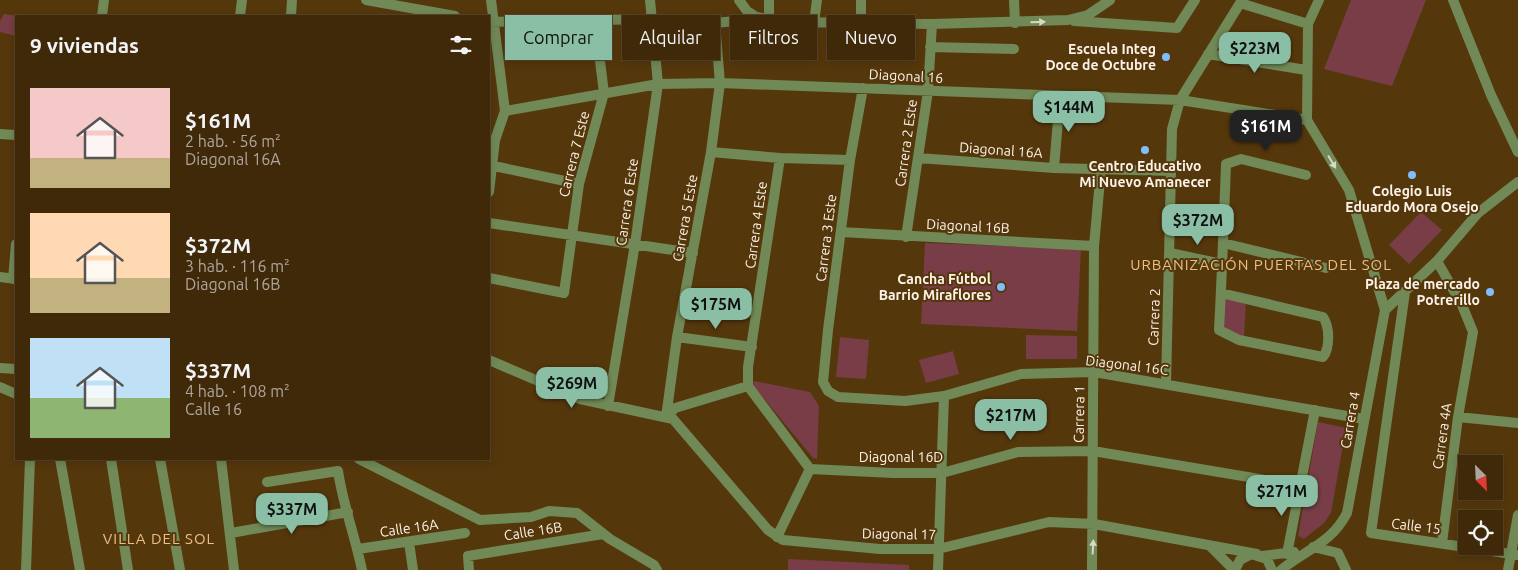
<!DOCTYPE html>
<html lang="es">
<meta charset="utf-8">
<style>
:root{--surface:#402909;--page:#4b3517;--text:#f1f3f6;--muted:#aea69c;--line:#59452a;--accent:#8abfa5}
body{margin:0;font-family:Ubuntu,sans-serif;background:var(--page);color:var(--text);height:100vh;display:flex;flex-direction:column;font-size:19px;white-space:nowrap}
*{box-sizing:border-box;margin:0}
p{font-size:16px;color:var(--muted)}
.icon{flex:none;width:28px;height:28px;fill:none;stroke:currentColor;stroke-width:2;stroke-linecap:round;stroke-linejoin:round}
.map{position:relative;flex:1;overflow:hidden}
.side{position:absolute;left:15px;top:15px;width:475px;height:445px;display:flex;flex-direction:column;background:var(--surface);border-radius:0px;box-shadow:0 2px 8px #0003,0 0 0 1px var(--line)}
.side>*{flex:none}
.banner{position:absolute;left:505px;top:15px;width:475px;height:45px;display:flex;gap:10px}
.needle{width:32px;rotate:156deg}
.fabs{position:absolute;left:1458px;top:455px;display:grid;gap:10px}
.fabs a{display:grid;place-items:center;width:45px;height:45px;border-radius:0px;background:var(--surface);box-shadow:0 2px 8px #0003,0 0 0 1px var(--line);font-size:25px}
.price{position:absolute;translate:-50% -42px;padding:0 11px;border-radius:10px;background:var(--accent);color:#111;font-size:16px;line-height:32px;filter:drop-shadow(0 1px 2px #0008)}
.price::after{content:'';position:absolute;left:50%;top:30px;width:15px;height:11px;margin-left:-8px;background:inherit;clip-path:polygon(0 0,100% 0,50% 100%)}
.price.current{background:#222;color:#fff}
ul{padding:0;list-style:none}
li{display:flex;align-items:center;gap:15px;height:125px;padding:0 15px}
li span{display:grid;place-items:center;flex:none;width:140px;height:100px;border-radius:0px;color:#555}
li>.icon{margin-inline-start:auto}
span .icon{width:60px;height:60px;fill:#fffc;stroke-width:1}
li b{font-size:21px}
h2{display:flex;justify-content:space-between;align-items:center;height:60px;padding:0 15px;font-size:21px}
.chip{padding:0 18px;border-radius:0px;background:var(--surface);box-shadow:0 2px 8px #0003,0 0 0 1px var(--line);font-size:18px;line-height:45px}
.chip.current{background:var(--accent);color:#111}
.map>svg:first-child{display:block}
.green{fill:#783d47}
.lines{fill:none;stroke-linecap:round;stroke-linejoin:round}
.minor{stroke:#708956;stroke-width:10}
.oneway{fill:#d9d8c4}
.poi-dot{fill:#81bdfa;stroke:#55370c;stroke-width:2}
.labels{text-anchor:middle;stroke-width:4;stroke-linejoin:round;paint-order:stroke}
.poi-label{font-size:14px;font-weight:bold;fill:#fcf2e8;stroke:#55370c;text-anchor:end}
.street-label{font-size:14px;fill:#fcf2e8;stroke:#55370c}
.neighbourhood-label{font-size:15px;letter-spacing:1px;fill:#ecbe88;stroke:#55370c}
</style>
<div class="map">
<svg width="1518" height="570" viewBox="0 0 1518 570">
<rect width="100%" height="100%" fill="#55370c"/>
<path class="green" d="M1351,0H1426L1392,86L1324,69Z
M4,14L18,16L16,36L0,32V21Z
M1421,212L1442,230L1409,264L1389,245Z
M925,243L1081,249L1077,331L921,324Z
M1224,296L1246,302L1244,337L1222,329Z
M1026,335L1077,336V359H1026Z
M840,337L869,340L866,379L836,377Z
M953,351L959,374L926,383L919,360Z
M754,381L810,392L819,406L817,459L813,458L753,385Z
M1318,422L1346,428L1331,513L1324,523L1304,539L1298,536Z
M788,559L909,565V570H788Z"/>
<g class="lines">
<path class="minor" d="M366,0L455,16
M739,0L747,11L756,17L788,22L932,24L1068,20L1088,15L1110,0
M769,0V19
M1014,0L1015,23
M1319,0L1308,24L1307,120L1349,190L1385,310
M1453,0L1491,95L1518,152
M1240,3L1308,24
M102,16L104,0
M240,16L242,0
M291,16L292,0
M1074,21L1177,28L1195,0
M489,22L652,19
M814,22L817,0
M861,23V0
M930,47L1014,49
M1208,54L1306,70
M863,88L850,160L828,330L823,382L828,391L838,397L905,401L944,396L1021,374L1094,372L1364,419
M505,111L658,84L720,83L1180,100L1307,120
M0,134L16,135
M711,152L780,158L850,160
M918,158L1054,168L1171,171
M489,165L579,184
M1054,168L1060,96
M489,192L495,140L505,111L491,0
M489,223L693,253
M841,232L1094,246
M906,237L928,91L932,24
M1223,243L1326,268
M1170,253L1222,264
M1437,261L1462,305L1473,332L1458,417L1442,543
M0,277L16,279
M489,278L564,293L579,184L604,93L595,21
M13,279L16,244
M1405,292L1371,533L1518,555
M1221,293L1323,317C1330,327 1330,348 1323,357L1239,340L1219,330C1222,274 1224,219 1226,164L1241,159L1306,175
M677,337L752,347
M489,360L580,399L673,419L768,530L783,540L880,549H938L1049,522L1094,524L1257,554
M0,368L16,369
M1166,384L1172,129L1180,100L1242,0
M748,386L810,469L893,473H942L1018,452L1093,451L1302,486
M748,386V367L780,158
M0,387L16,394
M608,406L635,244L658,84L650,0
M666,417L677,337L711,152L720,83L715,23L766,18
M666,417L675,408L748,386
M1458,417L1518,423
M60,459L80,570
M111,459L128,570
M160,459L180,570
M221,459L234,570
M359,459L480,520L531,517L549,511L577,513L610,539L654,565L657,570
M267,482L338,471C343,505 355,536 362,570
M231,533L348,512
M777,537L810,469
M409,542L413,570
M1211,547L1234,570
M1313,547L1338,553L1346,570
M358,549L465,533
M1287,554L1315,410
M1262,556L1294,552
M26,570L30,459
M469,570L468,556L603,534
M938,570L944,396
M1092,570L1094,246L1101,169
M1235,570L1240,560L1251,554L1267,559L1272,570
M1281,570C1306,549 1331,544 1347,513L1385,310L1437,261L1478,213L1518,182
M1508,570L1518,515"/>
</g>
<defs><path id="oneway-solid" d="M-6-.8H1V-3.2L6.5 0L1 3.2V.8H-6Z" transform="scale(1.25)"/></defs>
<g class="oneway">
<use href="#oneway-solid" transform="translate(1038 22) rotate(-2)"/>
<use href="#oneway-solid" transform="translate(1332 162) rotate(59)"/>
<use href="#oneway-solid" transform="translate(1093 547) rotate(-87)"/>
</g>
<g class="poi-dot">
<circle cx="1166" cy="57" r="5"/>
<circle cx="1145" cy="150" r="5"/>
<circle cx="1412" cy="175" r="5"/>
<circle cx="1001" cy="287" r="5"/>
<circle cx="1490" cy="292" r="5"/>
</g>
<g class="labels">
<g class="poi-label">
<text x="1156" y="54">Escuela Integ<tspan x="1156" dy="16">Doce de Octubre</tspan></text>
<text x="1145" y="171" text-anchor="middle">Centro Educativo<tspan x="1145" dy="16">Mi Nuevo Amanecer</tspan></text>
<text x="1412" y="196" text-anchor="middle">Colegio Luis<tspan x="1412" dy="16">Eduardo Mora Osejo</tspan></text>
<text x="991" y="284">Cancha Fútbol<tspan x="991" dy="16">Barrio Miraflores</tspan></text>
<text x="1480" y="289">Plaza de mercado<tspan x="1480" dy="16">Potrerillo</tspan></text>
</g>
<g class="street-label">
<text transform="translate(906 76) rotate(3)" y="5">Diagonal 16</text>
<text transform="translate(906 143) rotate(-82)" y="5">Carrera 2 Este</text>
<text transform="translate(1001 150) rotate(4)" y="5">Diagonal 16A</text>
<text transform="translate(574 154) rotate(-76)" y="5">Carrera 7 Este</text>
<text transform="translate(627 202) rotate(-82)" y="5">Carrera 6 Este</text>
<text transform="translate(685 218) rotate(-80)" y="5">Carrera 5 Este</text>
<text transform="translate(756 225) rotate(-82)" y="5">Carrera 4 Este</text>
<text transform="translate(968 226) rotate(3)" y="5">Diagonal 16B</text>
<text transform="translate(826 238) rotate(-83)" y="5">Carrera 3 Este</text>
<text transform="translate(1154 317) rotate(-88)" y="5">Carrera 2</text>
<text transform="translate(1127 365) rotate(7)" y="5">Diagonal 16C</text>
<text transform="translate(1079 414) rotate(-89)" y="5">Carrera 1</text>
<text transform="translate(1350 420) rotate(-80)" y="5">Carrera 4</text>
<text transform="translate(1442 436) rotate(-82)" y="5">Carrera 4A</text>
<text x="901" y="462">Diagonal 16D</text>
<text transform="translate(1416 526) rotate(7)" y="5">Calle 15</text>
<text transform="translate(409 528) rotate(-8)" y="5">Calle 16A</text>
<text transform="translate(533 531) rotate(-9)" y="5">Calle 16B</text>
<text transform="translate(899 534) rotate(1)" y="5">Diagonal 17</text>
</g>
<g class="neighbourhood-label">
<text x="1261" y="270">URBANIZACIÓN PUERTAS DEL SOL</text>
<text x="159" y="544">VILLA DEL SOL</text>
</g>
</g>
</svg>
<div class="fabs">
<a><svg class="needle" viewBox="-14 -14 28 28"><path d="M0-13l5 13h-10z" fill="#e53935"/><path d="M0 13l5-13h-10z" fill="#aea69c"/></svg></a>
<a><svg class="icon" aria-label="locate" viewBox="0 0 24 24"><circle cx="12" cy="12" r="6"/><path d="M12 2v4M12 18v4M2 12h4M18 12h4"/></svg></a>
</div>
<b class="price" style="left:1255px;top:74px">$223M</b>
<b class="price" style="left:1069px;top:133px">$144M</b>
<b class="price current" style="left:1266px;top:152px">$161M</b>
<b class="price" style="left:1198px;top:246px">$372M</b>
<b class="price" style="left:716px;top:330px">$175M</b>
<b class="price" style="left:572px;top:409px">$269M</b>
<b class="price" style="left:1011px;top:441px">$217M</b>
<b class="price" style="left:1282px;top:517px">$271M</b>
<b class="price" style="left:292px;top:535px">$337M</b>
<div class="banner">
<a class="chip current">Comprar</a>
<a class="chip">Alquilar</a>
<a class="chip">Filtros</a>
<a class="chip">Nuevo</a>
</div>
<section class="side">
<h2>9 viviendas<svg class="icon" aria-label="filters" viewBox="0 0 24 24"><path d="M4 7h16M4 17h16"/><circle cx="9" cy="7" r="2"/><circle cx="15" cy="17" r="2"/></svg></h2>
<ul>
<li><span style="background:linear-gradient(#f6c9c9 70%,#c2b280 0)"><svg class="icon" aria-label="home" viewBox="0 0 24 24"><path d="M3 11l9-7 9 7M6 9v11h12V9"/></svg></span><div><b>$161M</b><p>2 hab. · 56 m²</p><p>Diagonal 16A</p></div></li>
<li><span style="background:linear-gradient(#ffd9b3 65%,#c2b280 0)"><svg class="icon" aria-label="home" viewBox="0 0 24 24"><path d="M3 11l9-7 9 7M6 9v11h12V9"/></svg></span><div><b>$372M</b><p>3 hab. · 116 m²</p><p>Diagonal 16B</p></div></li>
<li><span style="background:linear-gradient(#bfe0f5 60%,#8fb573 0)"><svg class="icon" aria-label="home" viewBox="0 0 24 24"><path d="M3 11l9-7 9 7M6 9v11h12V9"/></svg></span><div><b>$337M</b><p>4 hab. · 108 m²</p><p>Calle 16</p></div></li>
</ul>
</section>
</div>
